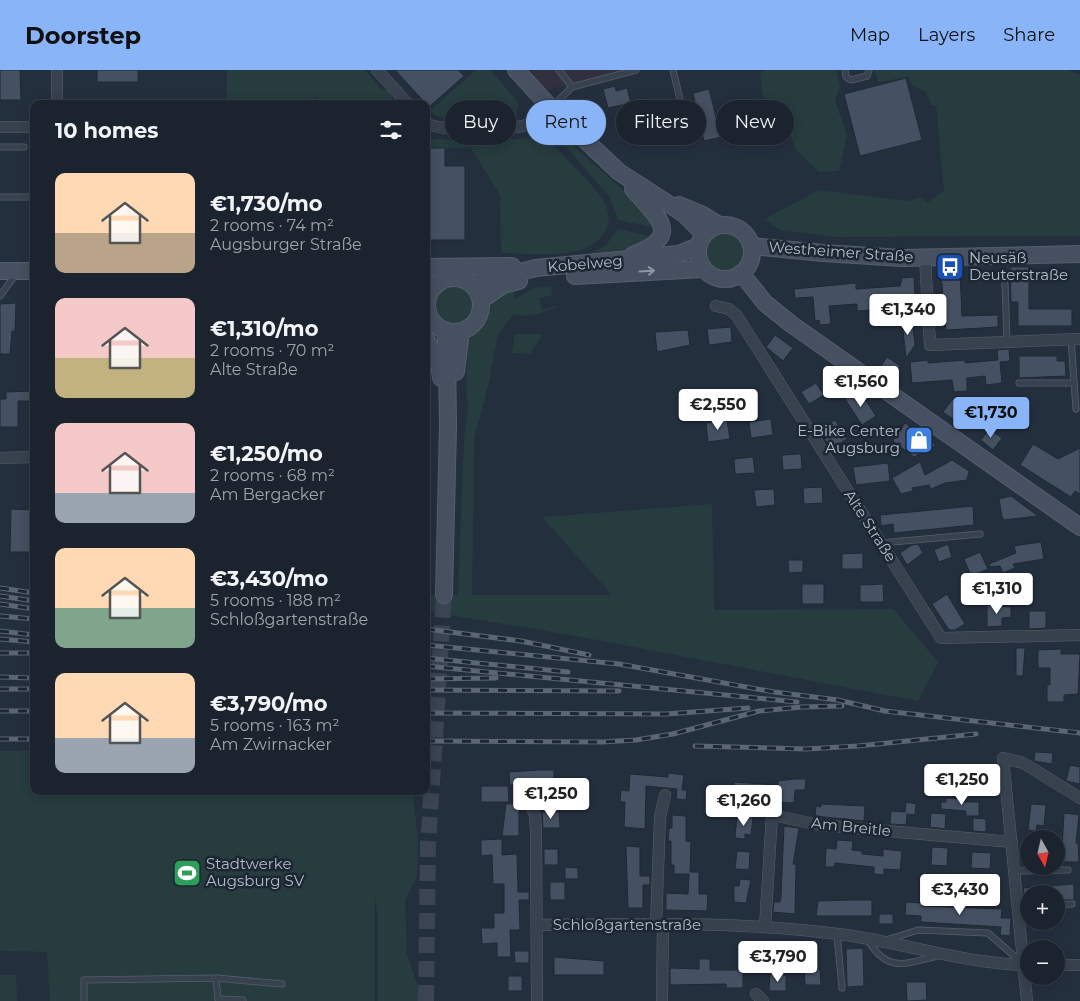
<!DOCTYPE html>
<meta charset="utf-8">
<style>
:root{--surface:#1b232e;--page:#242b36;--text:#f1f3f6;--muted:#a0a4aa;--line:#39404a;--accent:#8ab4f8}
body{margin:0;font-family:Montserrat,sans-serif;background:var(--page);color:var(--text);height:100vh;display:flex;flex-direction:column;font-size:19px;white-space:nowrap}
*{box-sizing:border-box;margin:0}
p{font-size:16px;color:var(--muted)}
.icon{flex:none;width:28px;height:28px;fill:none;stroke:currentColor;stroke-width:2;stroke-linecap:round;stroke-linejoin:round}
.map{position:relative;flex:1;overflow:hidden}
.drawer{position:absolute;left:30px;top:30px;width:400px;height:695px;display:flex;flex-direction:column;background:var(--surface);border-radius:10px;box-shadow:0 2px 12px #0003,0 0 0 1px var(--line)}
.drawer>*{flex:none}
.guide{position:absolute;left:445px;top:30px;width:475px;height:45px;display:flex;gap:10px}
.needle{width:32px;rotate:172deg}
.fabs{position:absolute;left:1020px;top:760px;display:grid;gap:10px}
.fabs a{display:grid;place-items:center;width:45px;height:45px;border-radius:50%;background:var(--surface);box-shadow:0 2px 12px #0003,0 0 0 1px var(--line);font-size:25px}
.price{position:absolute;translate:-50% -42px;padding:0 11px;border-radius:5px;background:#fff;color:#222;font-size:16px;line-height:32px;filter:drop-shadow(0 1px 2px #0008)}
.price::after{content:'';position:absolute;left:50%;top:30px;width:15px;height:11px;margin-left:-8px;background:inherit;clip-path:polygon(0 0,100% 0,50% 100%)}
.price.active{background:var(--accent);color:#111}
ul{padding:0;list-style:none}
li{display:flex;align-items:center;gap:15px;height:125px;padding:0 25px}
li span{display:grid;place-items:center;flex:none;width:140px;height:100px;border-radius:10px;color:#555}
li>.icon{margin-inline-start:auto}
span .icon{width:60px;height:60px;fill:#fffc;stroke-width:1}
li b{font-size:21px}
h2{display:flex;justify-content:space-between;align-items:center;height:60px;padding:0 25px;font-size:21px}
.pill{padding:0 18px;border-radius:22px;background:var(--surface);box-shadow:0 2px 12px #0003,0 0 0 1px var(--line);font-size:18px;line-height:45px}
.pill.active{background:var(--accent);color:#111}
header{display:flex;align-items:center;gap:30px;box-sizing:border-box;height:70px;padding:0 25px;background:var(--accent);color:#111}
header strong{font-size:24px}
nav{display:flex;gap:28px;margin-inline-start:auto;font-size:18px}
.map>svg:first-child{display:block}
.medical{fill:#32303f}
.green{fill:#263c3f}
.building{fill:#455162;stroke:#1f2835}
.lines{fill:none;stroke-linecap:round;stroke-linejoin:round}
.secondary-tunnel{stroke:#3a4453;stroke-width:16;stroke-dasharray:16 8;stroke-linecap:butt}
.lane-casing{stroke:#565f6c;stroke-width:7}
.street-casing{stroke:#565f6c;stroke-width:12}
.secondary-casing{stroke:#565f6c;stroke-width:18}
.lane{stroke:#38414e;stroke-width:5.5}
.street{stroke:#38414e;stroke-width:11}
.secondary{stroke:#465061;stroke-width:16}
.rail-casing{stroke:#5a6575;stroke-width:5}
.rail{stroke:#1d2633;stroke-width:3;stroke-dasharray:9;stroke-linecap:butt}
.oneway{stroke:#8e96a5}
.labels{text-anchor:middle;stroke-width:5;stroke-linejoin:round;paint-order:stroke}
.street-label{font-size:15px;fill:#b4bcc9;stroke:#1d2633}
.poi-label{font-size:15px;fill:#b4bcc9;stroke:#1d2633;text-anchor:start}
</style>
<header>
<strong>Doorstep</strong>
<nav><a>Map</a><a>Layers</a><a>Share</a></nav>
</header>
<div class="map">
<svg width="1080" height="931" viewBox="0 0 1080 931">
<rect width="100%" height="100%" fill="#242f3e"/>
<path class="medical" d="M529,0H628L546,20Z"/>
<path class="green" d="M227,0H365L382,20L387,19L392,24V30L395,34H326L317,27L290,34H227Z
M476,0H490L518,32L517,43C503,52 460,48 442,48L436,46L430,41Z
M766,0H836L840,16L835,31L847,65L839,101L819,102L796,80L783,43L763,26L760,2Z
M875,0H1068L1080,5V166L837,167L781,160L765,149L819,120L907,131L921,127L927,133L944,121L936,35L932,36L926,22L913,16L908,7L878,12Z
M555,59L644,139L657,158L618,150L610,127L552,61Z
M545,64C561,86 583,103 599,124C607,135 612,146 606,159C591,193 532,183 501,183L500,125L471,78H426V69C462,69 512,74 545,64Z
M618,159L655,167L634,178L590,184L606,175Z
M704 182a21 21 0 1 1 42 0a21 21 0 1 1-42 0Z
M433 235a21 21 0 1 1 42 0a21 21 0 1 1-42 0Z
M551,216L552,225L539,228L542,240L560,235C548,242 527,249 514,244L498,264L489,311L474,370L472,525H612L542,447L712,434L714,540L893,539L938,592L918,631L565,564L426,541V525H458L464,368L468,335L466,319L468,272L480,256L490,236L502,222L514,219V230L534,218Z
M515,264H543L530,284L512,283Z
M0,681H34V721H325V724L380,723L413,726L418,768L417,806L405,830L407,884L418,917V931H378V848L375,826V931H50L47,882L0,881Z
M0,905H16L17,931H0Z"/>
<path class="building" d="M0,0H20L21,30H0Z
M97,0H138V12H97Z
M395,0H458L464,6L429,37Z
M906,8L922,70L860,86L844,24Z
M615,16L616,21L627,18L631,33L608,38L603,19Z
M709,19L717,51L722,49L726,66L704,71L693,23Z
M426,78H445V96H465V170H426Z
M1010,197H1029V239H1072V256H1018V232H1011Z
M960,202L962,246L998,245V257L946,260L941,203Z
M914,207L915,229L901,230V238L857,241V234L829,236L831,254L820,255L819,250L815,251L813,227L795,228L794,219L856,213V219L900,216L902,208Z
M16,233L15,261H12L10,284H0V234Z
M912,249L915,275L906,288L902,251Z
M731,257L732,272L709,275L707,259Z
M688,260L690,275L657,282L655,262Z
M775,265L793,278L783,291L766,277Z
M1009,279L1010,291L1000,292L1002,313L986,315L985,306L967,308V321L954,322L952,310L912,313L910,292L928,290V293L965,290V293L998,290L997,280Z
M1019,286H1057V291H1065L1066,306L1019,308Z
M887,287L900,296L893,307L880,298Z
M835,311L842,322L829,330L822,319Z
M816,313L824,325L809,334L801,322Z
M859,320L876,346L862,355L845,329Z
M34,321V331H18V357H0V329H6V322Z
M955,326L980,343L984,337L1003,352L995,362L973,348L966,358L943,342Z
M771,349L773,365L751,368L749,352Z
M727,350L730,369L708,372L706,353Z
M835,350L847,369L831,379L819,360Z
M905,353L936,375L914,387L893,371Z
M989,359L1002,368L993,380L981,370Z
M1033,374L1058,389L1080,378V424L1075,421L1071,427L1020,395Z
M801,384L802,399L783,400L782,385Z
M753,387L755,403L735,404L734,389Z
M952,390L969,401L967,410L945,413L931,419L929,415L912,418L913,421L901,424L892,408L920,392L925,405Z
M888,393L890,411L856,415L853,397Z
M822,417L823,433L804,434L803,418Z
M774,419L775,435L756,437L754,420Z
M1011,426L1038,446L1004,450L1002,447L999,429Z
M973,436L974,455L894,463L893,454L881,456L880,445Z
M11,439L34,440V482H10Z
M1041,472L1044,489L1013,494L1015,498L1003,503L1000,496L990,497L989,494L1016,483L1014,476Z
M918,474L923,483L907,495L900,483L912,475Z
M948,474L952,487L939,492L934,480Z
M980,482L988,499L971,506L964,489Z
M863,483V499H842V484Z
M788,490H803V502L789,503Z
M802,514H824V534H802Z
M883,514L884,532H860V515Z
M1030,519V534L1020,535V520Z
M947,524L965,554L955,560H949L932,534Z
M987,535L1011,537V547L1002,548V556L987,557Z
M1029,541H1046V558L1029,559Z
M1016,578H1025L1023,606H1016Z
M1061,579V584H1080L1078,624L1064,625V632H1047V615H1050V598H1038V580Z
M1035,682L1053,683L1052,694L1034,691Z
M1070,695L1080,697V714L1066,711Z
M539,700H554V714L510,715L509,702Z
M668,703L684,705L682,720H687L686,730L676,729L677,719L646,716L645,759L624,757L625,732H620L621,720L629,721L630,704L668,707Z
M795,709H806L805,720H795L794,733L777,732V729L734,727V712L778,715V711Z
M481,716H508L509,732H481Z
M946,728L965,729L964,732H979V746H966V741L941,739V732H946Z
M906,732L916,734L915,745L907,744L906,755L890,754L891,741L905,742Z
M506,734H519V766H502Z
M821,734L865,736L864,751L815,746L816,736L821,737Z
M1031,734L1046,735L1044,756L1037,755L1036,761L1028,760Z
M542,742H559L560,758H543Z
M931,743L946,744L945,759L930,757Z
M1064,743L1079,745L1076,773H1078L1079,792H1062V789H1056V779H1062Z
M672,745L686,746V771L691,772L690,802H699V824H708L707,841L666,840V823L688,824L689,804H674V795H671V771H668L669,758H672Z
M737,746L753,747L751,765L745,764V769L735,768Z
M973,748L986,749V762L973,761Z
M784,756L799,758L793,794H796L795,844L773,842L774,832H780L781,826Z
M502,769V785L517,784L518,822H529V830H519L520,860H510L511,887H497V873L482,874L481,858H494V843H504V814H493L492,785L481,786V770Z
M837,770L853,771L852,780L862,781V784L883,786V779L902,781L900,800L884,799V805L874,804V797L835,793L834,797H825L826,778L836,779Z
M626,776L640,777V806H650V815H643V838H628Z
M932,777L948,778L947,796L931,795Z
M544,779H558V795H544Z
M737,781L750,782L749,800L735,799Z
M972,782L991,783L990,799L971,798Z
M565,797L578,798V809H565Z
M962,806L976,807V816L961,815Z
M740,809L751,810L746,833L734,832V816H739Z
M550,812H565V830H550Z
M1074,814V830H1056V824H1024L1023,818Z
M852,830H872V846H816L818,831Z
M906,832L922,833V836L1002,839L1001,848H1011L1010,866L1000,865L1001,857L921,852V846L905,845Z
M879,844H893V854H879Z
M863,878L864,916L847,917L846,879Z
M514,881H529V893H515Z
M554,887L604,891V905H554Z
M699,889H710V900H743V918H726V914L670,915V898L699,899Z
M820,899L821,915H805L804,900Z
M770,904L786,905V921H769Z
M508,906H522V921H508Z
M906,912H926L927,930L907,931Z"/>
<g class="lines">
<path class="secondary-tunnel" d="M426,931L428,775L444,525"/>
<defs>
<path id="lane" d="M559,0L572,17
M673,0L689,67
M845,0L846,7L851,10L867,6L869,0
M553,36L572,17L636,0
M0,77H24
M0,127H34
M1005,214L1007,270
M0,226L16,204
M1071,269L1076,339
M1019,313H1074
M881,473L980,464
M1015,801L1068,800
M1056,835L1072,834
M1019,836H1029
M837,864L842,918
M868,870C887,903 906,894 937,886
M886,870L918,860L988,863L1021,892
M216,908L218,929L243,930
M84,931V910L216,908L282,914"/>
<path id="street" d="M57,0V34
M377,0L408,34
M426,53C438,62 511,60 526,55C536,51 543,45 551,38
M0,57H34
M925,187L930,275L1080,269
M716,236L729,239L737,246L941,568L1080,565
M0,388L34,387
M527,724L535,746L536,762L537,931
M656,854L660,747L665,725
M537,855C637,854 739,851 839,864C902,872 964,894 1029,895
M765,857L772,745L819,755L1012,772
M1056,895H1080
M756,924L763,931
M662,931L663,854
M1027,931L1003,688L1023,693L1080,728"/>
<path id="secondary" d="M516,0L551,38L619,102L684,144L704,164
M679,135L701,144L719,155
M698 182a27 27 0 1 1 54 0a27 27 0 1 1-54 0Z
M751,176L823,183L902,188L1080,184
M633,185C685,165 656,146 633,119
M426,197L512,196
M0,201H34
M741,203L765,233L791,254L1080,457
M575,206L704,199
M427 235a27 27 0 1 1 54 0a27 27 0 1 1-54 0Z
M472,214L536,198L679,184L698,176
M481,230L503,215L519,211
M426,269L439,294L441,308
M456,302L461,261
M444,525L448,356L447,283L445,260"/>
</defs>
<use href="#lane" class="lane-casing"/>
<use href="#street" class="street-casing"/>
<use href="#secondary" class="secondary-casing"/>
<use href="#lane" class="lane"/>
<use href="#street" class="street"/>
<use href="#secondary" class="secondary"/>
<defs>
<path id="rail" d="M0,518L34,523
M0,526L34,531
M0,534L34,539
M0,546L34,549
M426,559L521,571L589,585
M0,561L34,565
M0,569L34,572
M426,575L619,594L774,622L838,630L885,641L1080,663
M0,583H34
M426,588L568,602
M426,596L797,632
M0,607L34,608
M426,609L496,608
M0,619H34
M426,620L619,621
M0,641H34
M426,643L666,644L748,638
M0,669H34
M426,671L602,672L636,670L673,664L759,641L802,637L842,636
M695,676L806,679L858,676L976,664"/>
</defs>
<use href="#rail" class="rail-casing"/>
<use href="#rail" class="rail"/>
</g>
<defs><path id="oneway-shaft" d="M-6 0H5M1.5-3L5.5 0L1.5 3" fill="none" stroke-width="1.6" stroke-linecap="round" stroke-linejoin="round" transform="scale(1.25)"/></defs>
<use class="oneway" href="#oneway-shaft" transform="translate(647 201) rotate(-3)"/>
<defs>
<symbol id="bus-square" viewBox="-11 -11 22 22"><rect x="-9" y="-9" width="18" height="18" rx="4" fill="#1a4fb4" stroke="#1d2633"/><path d="M-5-6H5V4H4V6H2V4H-2V6H-4V4H-5ZM-3.5-4V0h7V-4ZM-3.5 1.2v1.5H-2V1.2ZM2 1.2v1.5H3.5V1.2Z" fill="#fff"/></symbol>
<symbol id="shop-square" viewBox="-11 -11 22 22"><rect x="-9" y="-9" width="18" height="18" rx="4" fill="#3f7fe0" stroke="#1d2633"/><path d="M-5-2.5h2.3a2.7 3.5 0 0 1 5.4 0H5L5.5 6h-11ZM-1.5-2.5h3a1.5 2.3 0 0 0-3 0Z" fill="#fff"/></symbol>
<symbol id="stadium-square" viewBox="-11 -11 22 22"><rect x="-9" y="-9" width="18" height="18" rx="4" fill="#2e9e5b" stroke="#1d2633"/><path d="M0-5a6.5 5 0 1 0 0 10a6.5 5 0 1 0 0-10ZM-3.5-1.8h7v3.6h-7Z" fill="#fff"/></symbol>
</defs>
<g fill-rule="evenodd">
<use href="#bus-square" x="934" y="181" width="32" height="32"/>
<use href="#shop-square" x="903" y="354" width="32" height="32"/>
<use href="#stadium-square" x="171" y="787" width="32" height="32"/>
</g>
<g class="labels">
<g class="street-label">
<text transform="translate(841 182) rotate(4)" y="5">Westheimer Straße</text>
<text transform="translate(585 194) rotate(-5)" y="5">Kobelweg</text>
<text transform="translate(870 456) rotate(57)" y="5">Alte Straße</text>
<text transform="translate(851 757) rotate(6)" y="5">Am Breitle</text>
<text x="627" y="860">Schloßgartenstraße</text>
</g>
<g class="poi-label">
<text x="969" y="193">Neusäß<tspan x="969" dy="17">Deuterstraße</tspan></text>
<text x="900" y="366" text-anchor="end">E-Bike Center<tspan x="900" dy="17">Augsburg</tspan></text>
<text x="206" y="799">Stadtwerke<tspan x="206" dy="17">Augsburg SV</tspan></text>
</g>
</g>
</svg>
<div class="fabs">
<a><svg class="needle" viewBox="-14 -14 28 28"><path d="M0-13l5 13h-10z" fill="#e53935"/><path d="M0 13l5-13h-10z" fill="#a0a4aa"/></svg></a>
<a>+</a>
<a>−</a>
</div>
<b class="price" style="left:908px;top:266px">€1,340</b>
<b class="price" style="left:861px;top:338px">€1,560</b>
<b class="price" style="left:718px;top:361px">€2,550</b>
<b class="price active" style="left:991px;top:369px">€1,730</b>
<b class="price" style="left:997px;top:545px">€1,310</b>
<b class="price" style="left:962px;top:736px">€1,250</b>
<b class="price" style="left:551px;top:750px">€1,250</b>
<b class="price" style="left:744px;top:757px">€1,260</b>
<b class="price" style="left:960px;top:846px">€3,430</b>
<b class="price" style="left:778px;top:913px">€3,790</b>
<div class="guide">
<a class="pill">Buy</a>
<a class="pill active">Rent</a>
<a class="pill">Filters</a>
<a class="pill">New</a>
</div>
<section class="drawer">
<h2>10 homes<svg class="icon" aria-label="filters" viewBox="0 0 24 24"><path d="M4 7h16M4 17h16"/><circle cx="9" cy="7" r="2"/><circle cx="15" cy="17" r="2"/></svg></h2>
<ul>
<li><span style="background:linear-gradient(#ffd9b3 60%,#b9a48a 0)"><svg class="icon" aria-label="home" viewBox="0 0 24 24"><path d="M3 11l9-7 9 7M6 9v11h12V9"/></svg></span><div><b>€1,730/mo</b><p>2 rooms · 74 m²</p><p>Augsburger Straße</p></div></li>
<li><span style="background:linear-gradient(#f6c9c9 60%,#c2b280 0)"><svg class="icon" aria-label="home" viewBox="0 0 24 24"><path d="M3 11l9-7 9 7M6 9v11h12V9"/></svg></span><div><b>€1,310/mo</b><p>2 rooms · 70 m²</p><p>Alte Straße</p></div></li>
<li><span style="background:linear-gradient(#f6c9c9 70%,#9aa5b1 0)"><svg class="icon" aria-label="home" viewBox="0 0 24 24"><path d="M3 11l9-7 9 7M6 9v11h12V9"/></svg></span><div><b>€1,250/mo</b><p>2 rooms · 68 m²</p><p>Am Bergacker</p></div></li>
<li><span style="background:linear-gradient(#ffd9b3 60%,#7fa58c 0)"><svg class="icon" aria-label="home" viewBox="0 0 24 24"><path d="M3 11l9-7 9 7M6 9v11h12V9"/></svg></span><div><b>€3,430/mo</b><p>5 rooms · 188 m²</p><p>Schloßgartenstraße</p></div></li>
<li><span style="background:linear-gradient(#ffd9b3 65%,#9aa5b1 0)"><svg class="icon" aria-label="home" viewBox="0 0 24 24"><path d="M3 11l9-7 9 7M6 9v11h12V9"/></svg></span><div><b>€3,790/mo</b><p>5 rooms · 163 m²</p><p>Am Zwirnacker</p></div></li>
</ul>
</section>
</div>
